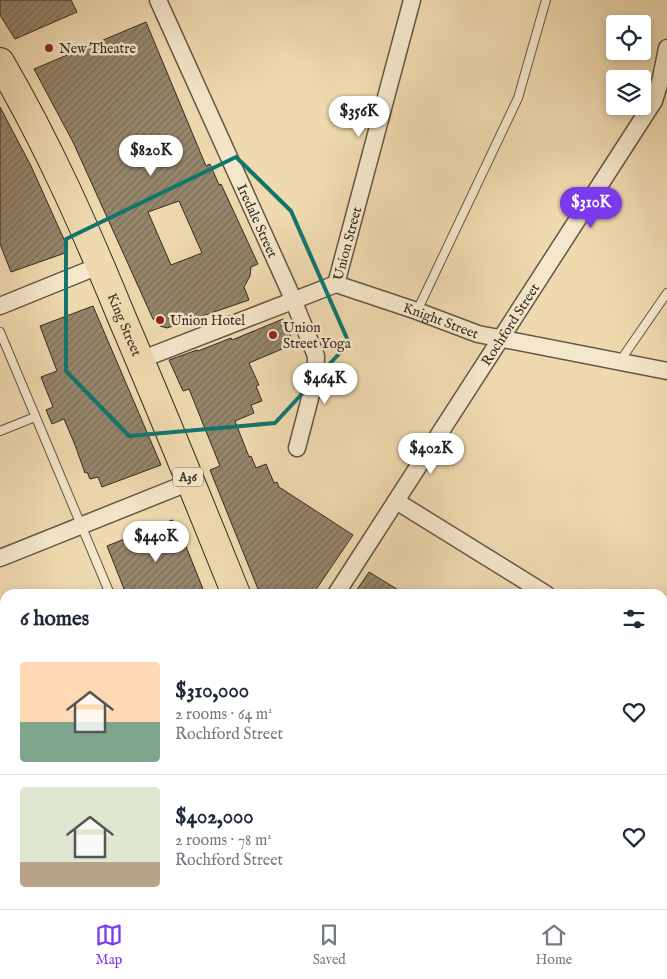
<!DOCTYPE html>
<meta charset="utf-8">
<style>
:root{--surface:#fff;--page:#f2f2f3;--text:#1f2937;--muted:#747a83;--line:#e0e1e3;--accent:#7c3aed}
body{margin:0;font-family:"IM FELL English",serif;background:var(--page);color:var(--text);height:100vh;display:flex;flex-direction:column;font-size:19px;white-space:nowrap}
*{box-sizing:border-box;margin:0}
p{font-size:16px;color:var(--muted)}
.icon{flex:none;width:28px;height:28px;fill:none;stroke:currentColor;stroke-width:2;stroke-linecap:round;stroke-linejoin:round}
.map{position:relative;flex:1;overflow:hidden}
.side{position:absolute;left:0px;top:589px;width:668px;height:321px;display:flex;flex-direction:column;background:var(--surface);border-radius:15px 15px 0 0;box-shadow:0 2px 8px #0003}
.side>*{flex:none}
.controls{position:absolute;left:606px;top:15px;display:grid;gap:10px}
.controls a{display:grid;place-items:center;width:45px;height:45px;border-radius:5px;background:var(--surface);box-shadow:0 2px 8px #0003;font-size:25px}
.price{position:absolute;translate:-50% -42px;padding:0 11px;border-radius:18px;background:#fff;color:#222;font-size:16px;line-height:32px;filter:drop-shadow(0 1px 2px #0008)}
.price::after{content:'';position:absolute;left:50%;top:30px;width:15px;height:11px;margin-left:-8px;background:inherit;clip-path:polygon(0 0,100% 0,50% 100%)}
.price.on{background:var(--accent);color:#fff}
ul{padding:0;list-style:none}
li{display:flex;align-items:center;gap:15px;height:125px;padding:0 20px}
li+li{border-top:1px solid var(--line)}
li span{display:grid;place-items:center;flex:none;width:140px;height:100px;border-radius:5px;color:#555}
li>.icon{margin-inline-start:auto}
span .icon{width:60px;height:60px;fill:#fffc;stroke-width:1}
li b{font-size:21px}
h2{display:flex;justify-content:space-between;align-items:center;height:60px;padding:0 20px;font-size:21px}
.tab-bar{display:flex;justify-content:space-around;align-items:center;height:70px;border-top:1px solid var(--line);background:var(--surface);font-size:14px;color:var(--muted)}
.tab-bar a{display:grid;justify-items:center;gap:2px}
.tab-bar .on{color:var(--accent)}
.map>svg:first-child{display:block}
.building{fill:url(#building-hatch);stroke:#352a23;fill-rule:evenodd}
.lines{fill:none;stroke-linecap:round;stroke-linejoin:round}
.service-casing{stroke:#645646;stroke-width:10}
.minor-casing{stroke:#645646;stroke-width:19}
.trunk-casing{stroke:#352a23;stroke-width:30}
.service{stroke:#f5e7cb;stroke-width:8}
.minor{stroke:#f5e7cb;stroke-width:16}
.trunk{stroke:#efdaaf;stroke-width:28}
.marked{fill:none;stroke:#0f766e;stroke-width:4;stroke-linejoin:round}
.poi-dot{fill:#8f2418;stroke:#f5e7cb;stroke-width:2}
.labels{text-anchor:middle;stroke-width:5;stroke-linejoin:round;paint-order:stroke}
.shield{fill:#f5e7cb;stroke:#6f6355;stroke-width:1}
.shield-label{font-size:12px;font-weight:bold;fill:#352a23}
.poi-label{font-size:14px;fill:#352a23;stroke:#f5e7cb;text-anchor:start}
.street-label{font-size:14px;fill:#352a23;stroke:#f5e7cb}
</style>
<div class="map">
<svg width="667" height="909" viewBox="0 0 667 909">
<defs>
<pattern id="building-hatch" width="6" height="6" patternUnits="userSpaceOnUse" patternTransform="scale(1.25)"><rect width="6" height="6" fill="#96866c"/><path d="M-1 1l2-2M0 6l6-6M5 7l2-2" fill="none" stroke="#7b6e58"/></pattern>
</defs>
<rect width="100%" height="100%" fill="#efdaaf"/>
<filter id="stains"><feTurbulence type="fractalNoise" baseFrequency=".004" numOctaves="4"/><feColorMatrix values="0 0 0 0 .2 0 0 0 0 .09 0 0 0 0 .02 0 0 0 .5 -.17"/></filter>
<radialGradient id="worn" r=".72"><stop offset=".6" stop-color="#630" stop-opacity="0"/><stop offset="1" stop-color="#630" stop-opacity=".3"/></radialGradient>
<path class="building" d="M0,0H71L77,12L15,39L0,15Z
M146,22L206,166L210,164L219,185L221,184L258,264L251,267L250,276L244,287L249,300L167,328L160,326L153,319L73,142L34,69ZM179,201L202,253L171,265L148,212Z
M0,107L31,166L67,246L65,253L11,272L0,244Z
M93,306L161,465L102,487L98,477L90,479L87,472L85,473L75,445L64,419L52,424L46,410L53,407L41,377L57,371L40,326Z
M283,319L294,344L249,363L259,385L256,386L262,401L251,405L254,413L235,421L249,457L251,456L256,468L266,464L274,483L277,482L279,487L353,535L313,594H260L210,470L220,466L189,389L183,391L169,360L197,350L198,351L231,338L232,340Z
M172,520L177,524L205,594H126L107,546Z
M369,572L405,594H354Z"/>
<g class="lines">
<defs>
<path id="service" d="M417,311L518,98L546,0
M0,332L110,594
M620,361L667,293
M0,431L35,417
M0,684L5,682
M224,905L225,909
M27,909L38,905"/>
<g id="minor">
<path id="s1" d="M158,0L289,290L316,356L315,379L297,448"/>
<path id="s2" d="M336,284L417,311L478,334L667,371"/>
<path id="s3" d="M336,284L412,0"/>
<path d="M0,306L101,265"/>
<path d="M140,360L336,284"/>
<path d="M396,501L546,594"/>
<path d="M0,558L190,482"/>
<path id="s4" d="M336,594L654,101L661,78L667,48"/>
<path d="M662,666L667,668"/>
<path d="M0,791L5,790"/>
<path d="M662,859L667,860"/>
</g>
<g id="trunk">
<path id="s5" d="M0,62C48,144 86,230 122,318C161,409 199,502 236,594"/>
<path d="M360,905L362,909"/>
</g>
</defs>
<use href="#service" class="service-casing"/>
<use href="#minor" class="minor-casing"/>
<use href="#trunk" class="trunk-casing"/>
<use href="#service" class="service"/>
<use href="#minor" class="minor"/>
<use href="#trunk" class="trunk"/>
</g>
<path class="marked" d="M236,157L291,211L349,343L275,423L129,436L66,371V239Z"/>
<g class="poi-dot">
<circle cx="49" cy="48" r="5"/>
<circle cx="160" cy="320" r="5"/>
<circle cx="273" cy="335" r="5"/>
</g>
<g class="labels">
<rect class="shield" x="173" y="467.5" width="30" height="19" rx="4"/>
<g class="shield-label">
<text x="188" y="481">A36</text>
</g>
<g class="poi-label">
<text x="59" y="53">New Theatre</text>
<text x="170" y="325">Union Hotel</text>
<text x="283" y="332">Union<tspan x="283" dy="16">Street Yoga</tspan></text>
</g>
<g class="street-label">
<text dy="5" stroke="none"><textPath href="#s1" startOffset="242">Iredale Street</textPath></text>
<text dy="5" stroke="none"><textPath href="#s3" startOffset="42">Union Street</textPath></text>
<text dy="5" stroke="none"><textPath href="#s2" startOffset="111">Knight Street</textPath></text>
<text dy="5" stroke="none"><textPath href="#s5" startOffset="291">King Street</textPath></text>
<text dy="5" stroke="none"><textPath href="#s4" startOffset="321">Rochford Street</textPath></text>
</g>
</g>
<rect width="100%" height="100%" filter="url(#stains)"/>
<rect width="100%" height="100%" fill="url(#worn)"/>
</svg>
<div class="controls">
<a><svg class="icon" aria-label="locate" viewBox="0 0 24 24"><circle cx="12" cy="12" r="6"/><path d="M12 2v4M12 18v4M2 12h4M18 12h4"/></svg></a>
<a><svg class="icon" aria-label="layers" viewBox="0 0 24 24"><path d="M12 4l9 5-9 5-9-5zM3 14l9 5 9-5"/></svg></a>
</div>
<b class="price" style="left:359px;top:138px">$356K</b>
<b class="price" style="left:151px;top:177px">$820K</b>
<b class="price on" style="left:591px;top:229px">$310K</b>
<b class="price" style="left:325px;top:405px">$464K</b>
<b class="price" style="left:431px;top:475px">$402K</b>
<b class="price" style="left:156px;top:563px">$440K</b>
<section class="side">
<h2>6 homes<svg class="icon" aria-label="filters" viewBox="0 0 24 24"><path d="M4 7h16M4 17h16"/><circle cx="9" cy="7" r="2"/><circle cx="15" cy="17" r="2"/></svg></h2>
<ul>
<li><span style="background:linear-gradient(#ffd9b3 60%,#7fa58c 0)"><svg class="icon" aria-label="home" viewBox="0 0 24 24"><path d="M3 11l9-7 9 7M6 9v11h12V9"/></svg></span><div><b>$310,000</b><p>2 rooms · 64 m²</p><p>Rochford Street</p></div><svg class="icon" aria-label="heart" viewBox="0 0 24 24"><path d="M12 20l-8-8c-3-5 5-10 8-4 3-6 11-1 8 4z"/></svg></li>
<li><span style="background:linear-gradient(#dfe7d0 75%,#b9a48a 0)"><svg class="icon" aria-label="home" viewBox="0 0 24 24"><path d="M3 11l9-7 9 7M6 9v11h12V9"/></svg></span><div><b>$402,000</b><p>2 rooms · 78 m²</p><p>Rochford Street</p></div><svg class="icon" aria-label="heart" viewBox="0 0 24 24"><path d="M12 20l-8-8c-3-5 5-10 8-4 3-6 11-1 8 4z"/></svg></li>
</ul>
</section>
</div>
<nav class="tab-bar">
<a class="on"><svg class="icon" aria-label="map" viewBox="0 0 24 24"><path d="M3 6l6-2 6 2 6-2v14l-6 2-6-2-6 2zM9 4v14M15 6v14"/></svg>Map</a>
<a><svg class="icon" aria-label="saved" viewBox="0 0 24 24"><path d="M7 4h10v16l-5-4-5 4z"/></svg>Saved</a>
<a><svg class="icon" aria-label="home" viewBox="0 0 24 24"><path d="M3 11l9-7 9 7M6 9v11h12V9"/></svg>Home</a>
</nav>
